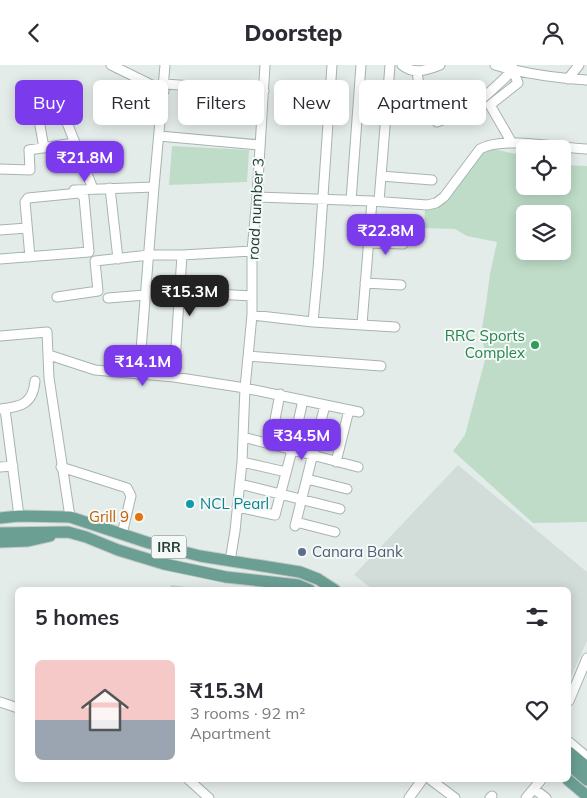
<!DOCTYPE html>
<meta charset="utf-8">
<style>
:root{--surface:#fff;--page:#f7f7f7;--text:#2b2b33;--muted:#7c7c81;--accent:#7c3aed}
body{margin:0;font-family:Mulish,sans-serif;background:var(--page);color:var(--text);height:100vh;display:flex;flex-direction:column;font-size:19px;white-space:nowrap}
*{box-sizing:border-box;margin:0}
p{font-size:16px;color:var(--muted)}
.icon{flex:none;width:28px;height:28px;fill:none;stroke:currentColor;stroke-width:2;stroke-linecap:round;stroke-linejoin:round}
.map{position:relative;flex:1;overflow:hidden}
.details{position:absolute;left:15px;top:522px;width:556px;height:195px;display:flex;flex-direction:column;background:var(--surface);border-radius:8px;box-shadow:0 2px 12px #0003}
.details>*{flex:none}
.hud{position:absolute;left:15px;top:15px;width:558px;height:45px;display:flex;gap:10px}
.tools{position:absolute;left:516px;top:75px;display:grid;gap:10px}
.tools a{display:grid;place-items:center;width:55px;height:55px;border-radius:8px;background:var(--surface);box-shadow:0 2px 12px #0003;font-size:25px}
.price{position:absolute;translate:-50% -42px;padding:0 11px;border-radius:10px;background:var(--accent);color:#fff;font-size:16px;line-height:32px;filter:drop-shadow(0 1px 2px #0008)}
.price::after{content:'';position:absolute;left:50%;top:30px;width:15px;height:11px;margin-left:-8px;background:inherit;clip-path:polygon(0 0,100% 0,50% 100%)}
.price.current{background:#222;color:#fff}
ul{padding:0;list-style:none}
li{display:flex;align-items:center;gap:15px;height:125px;padding:0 20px}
li span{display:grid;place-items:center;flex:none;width:140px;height:100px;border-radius:8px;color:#555}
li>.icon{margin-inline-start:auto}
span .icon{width:60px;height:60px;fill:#fffc;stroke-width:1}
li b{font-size:21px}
h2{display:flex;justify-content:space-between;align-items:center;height:60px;padding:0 20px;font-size:21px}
.chip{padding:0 18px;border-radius:8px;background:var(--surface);box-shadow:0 2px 12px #0003;font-size:18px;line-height:45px}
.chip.current{background:var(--accent);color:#fff}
header{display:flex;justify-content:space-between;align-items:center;height:65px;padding:0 20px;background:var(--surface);font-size:22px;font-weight:800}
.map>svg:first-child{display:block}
.built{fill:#d2dcd8}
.green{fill:#bedcc8;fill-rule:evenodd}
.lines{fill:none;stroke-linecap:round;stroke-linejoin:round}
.minor-casing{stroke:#a7b4b0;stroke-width:11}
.major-casing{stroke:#c2c9c7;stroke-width:13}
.minor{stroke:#fff;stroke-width:9}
.major{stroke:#6b9f94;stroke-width:11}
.leisure-dot{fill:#2e9e5b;stroke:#f4f9f7;stroke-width:2}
.culture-dot{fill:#0f9aa8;stroke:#f4f9f7;stroke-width:2}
.food-dot{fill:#e8710a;stroke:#f4f9f7;stroke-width:2}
.service-dot{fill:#5c6f8a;stroke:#f4f9f7;stroke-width:2}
.labels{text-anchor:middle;stroke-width:4;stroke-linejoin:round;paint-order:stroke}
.shield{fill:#f4f9f7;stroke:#627571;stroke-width:1}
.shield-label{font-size:14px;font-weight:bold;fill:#243d37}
.street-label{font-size:15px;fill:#243d37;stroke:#f4f9f7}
.leisure-label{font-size:15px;fill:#27864d;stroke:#f4f9f7;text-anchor:end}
.culture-label{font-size:15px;fill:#0d838f;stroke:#f4f9f7;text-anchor:start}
.food-label{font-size:15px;fill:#c56008;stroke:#f4f9f7;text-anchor:end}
.service-label{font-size:15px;fill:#4e5e75;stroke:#f4f9f7;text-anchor:start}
</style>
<header><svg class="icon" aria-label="back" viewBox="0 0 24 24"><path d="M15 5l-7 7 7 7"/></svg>Doorstep<svg class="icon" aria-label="person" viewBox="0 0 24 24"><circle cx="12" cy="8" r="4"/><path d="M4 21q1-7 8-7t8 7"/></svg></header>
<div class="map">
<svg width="587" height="733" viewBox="0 0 587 733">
<rect width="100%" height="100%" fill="#e4ece9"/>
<path class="built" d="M458,400L587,507V576L569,616V525H374L354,510Z"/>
<path class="green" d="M172,81L249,85L247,117L169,120Z
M485,82L525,91V121H562L563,100L587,101V457L533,458L453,386L465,370L486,291L481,269L486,239L490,209L497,177L467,171L455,164L424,163L425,144L440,140ZM525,149H562V186H525Z
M171,520L211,525H171Z"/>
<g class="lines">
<defs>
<path id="minor" d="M111,0L164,26
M402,0C414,10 427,5 440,0
M495,0C525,9 556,13 587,15
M511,0L518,18L490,40L512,78
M417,6L419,21L437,57C474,45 487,30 514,4
M568,14L579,0
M165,19L264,26
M39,55L44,83
M66,55L93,124
M159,71L260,80
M0,104L30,105L29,85L74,78
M381,111L432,115
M110,123L118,194
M74,125L154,122
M257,132L372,136L427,140L436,138L444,132L480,84C503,71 559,83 587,84
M351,136L361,0
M379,136L390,0
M0,165L27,163
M369,178L403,179
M0,194L89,187L84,132L79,128L28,133L25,137L30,192
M365,218L401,220
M180,227L252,231
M57,232L98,226L95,196L149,190H182L252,186
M108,233L145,230
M252,250L313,257L395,262
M313,257L318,204L332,0
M362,259L372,136
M0,271L47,267L49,313L70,452
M49,290L95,305L174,312L245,323L359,347
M248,291L381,301
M139,310L154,122L165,0
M174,312L182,190
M0,344C21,342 33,339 35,316
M5,344L19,451
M243,372L358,402
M270,380L280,329
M242,397L286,407
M336,397L349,345
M0,402L13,401
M61,402L127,423L131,431L122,469
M307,414L347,424
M240,419L340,444
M237,442L275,450L292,385L303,335
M296,457L335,467
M295,461L325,340
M230,496L235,466L242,397L245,323L252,250V186L257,132L265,0
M569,636L587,593
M0,637L18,643
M569,677L587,692
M189,715L209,733
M431,715L455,733
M534,724L546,733
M409,733L422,715
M490,733L492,731
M526,733L541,715"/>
<path id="major" d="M0,453L19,451L70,452L149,478L200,491L300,507L318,514L335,525
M0,468L68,467L86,472L118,485L164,499L226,512L298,520L310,525
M0,477L28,476L50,471
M569,687L587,702
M569,700L587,715
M568,715L587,731"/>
</defs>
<use href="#minor" class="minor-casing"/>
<use href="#major" class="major-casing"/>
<use href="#minor" class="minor"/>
<use href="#major" class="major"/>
</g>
<circle class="leisure-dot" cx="535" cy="280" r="5"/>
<circle class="culture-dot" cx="190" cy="439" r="5"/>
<circle class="food-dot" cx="139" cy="452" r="5"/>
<circle class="service-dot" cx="302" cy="487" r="5"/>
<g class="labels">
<rect class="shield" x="151.5" y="470.5" width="35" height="23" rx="4"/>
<g class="shield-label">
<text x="169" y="487">IRR</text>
</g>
<g class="street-label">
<text transform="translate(256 144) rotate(-87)" y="5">road number 3</text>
</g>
<g class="leisure-label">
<text x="525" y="276">RRC Sports<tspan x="525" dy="17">Complex</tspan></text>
</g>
<g class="culture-label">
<text x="200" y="444">NCL Pearl</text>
</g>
<g class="food-label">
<text x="129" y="457">Grill 9</text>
</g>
<g class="service-label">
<text x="312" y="492">Canara Bank</text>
</g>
</g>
</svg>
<div class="tools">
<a><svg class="icon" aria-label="locate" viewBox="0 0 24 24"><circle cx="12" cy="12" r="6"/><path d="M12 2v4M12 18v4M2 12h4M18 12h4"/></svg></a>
<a><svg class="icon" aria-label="layers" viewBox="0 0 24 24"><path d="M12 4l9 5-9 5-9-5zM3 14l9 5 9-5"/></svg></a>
</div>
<b class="price" style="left:85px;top:118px">₹21.8M</b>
<b class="price" style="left:386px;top:191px">₹22.8M</b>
<b class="price current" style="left:190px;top:252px">₹15.3M</b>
<b class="price" style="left:143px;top:322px">₹14.1M</b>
<b class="price" style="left:302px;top:396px">₹34.5M</b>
<div class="hud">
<a class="chip current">Buy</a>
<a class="chip">Rent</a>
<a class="chip">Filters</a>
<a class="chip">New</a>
<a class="chip">Apartment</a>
</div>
<section class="details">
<h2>5 homes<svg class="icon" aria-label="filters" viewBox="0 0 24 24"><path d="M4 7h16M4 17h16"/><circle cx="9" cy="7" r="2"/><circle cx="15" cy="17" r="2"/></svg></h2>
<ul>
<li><span style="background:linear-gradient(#f6c9c9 60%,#9aa5b1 0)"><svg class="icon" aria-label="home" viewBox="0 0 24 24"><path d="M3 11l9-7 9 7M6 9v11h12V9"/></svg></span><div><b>₹15.3M</b><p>3 rooms · 92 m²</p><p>Apartment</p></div><svg class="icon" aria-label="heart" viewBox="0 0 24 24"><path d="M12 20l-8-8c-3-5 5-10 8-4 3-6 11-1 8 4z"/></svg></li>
</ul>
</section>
</div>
